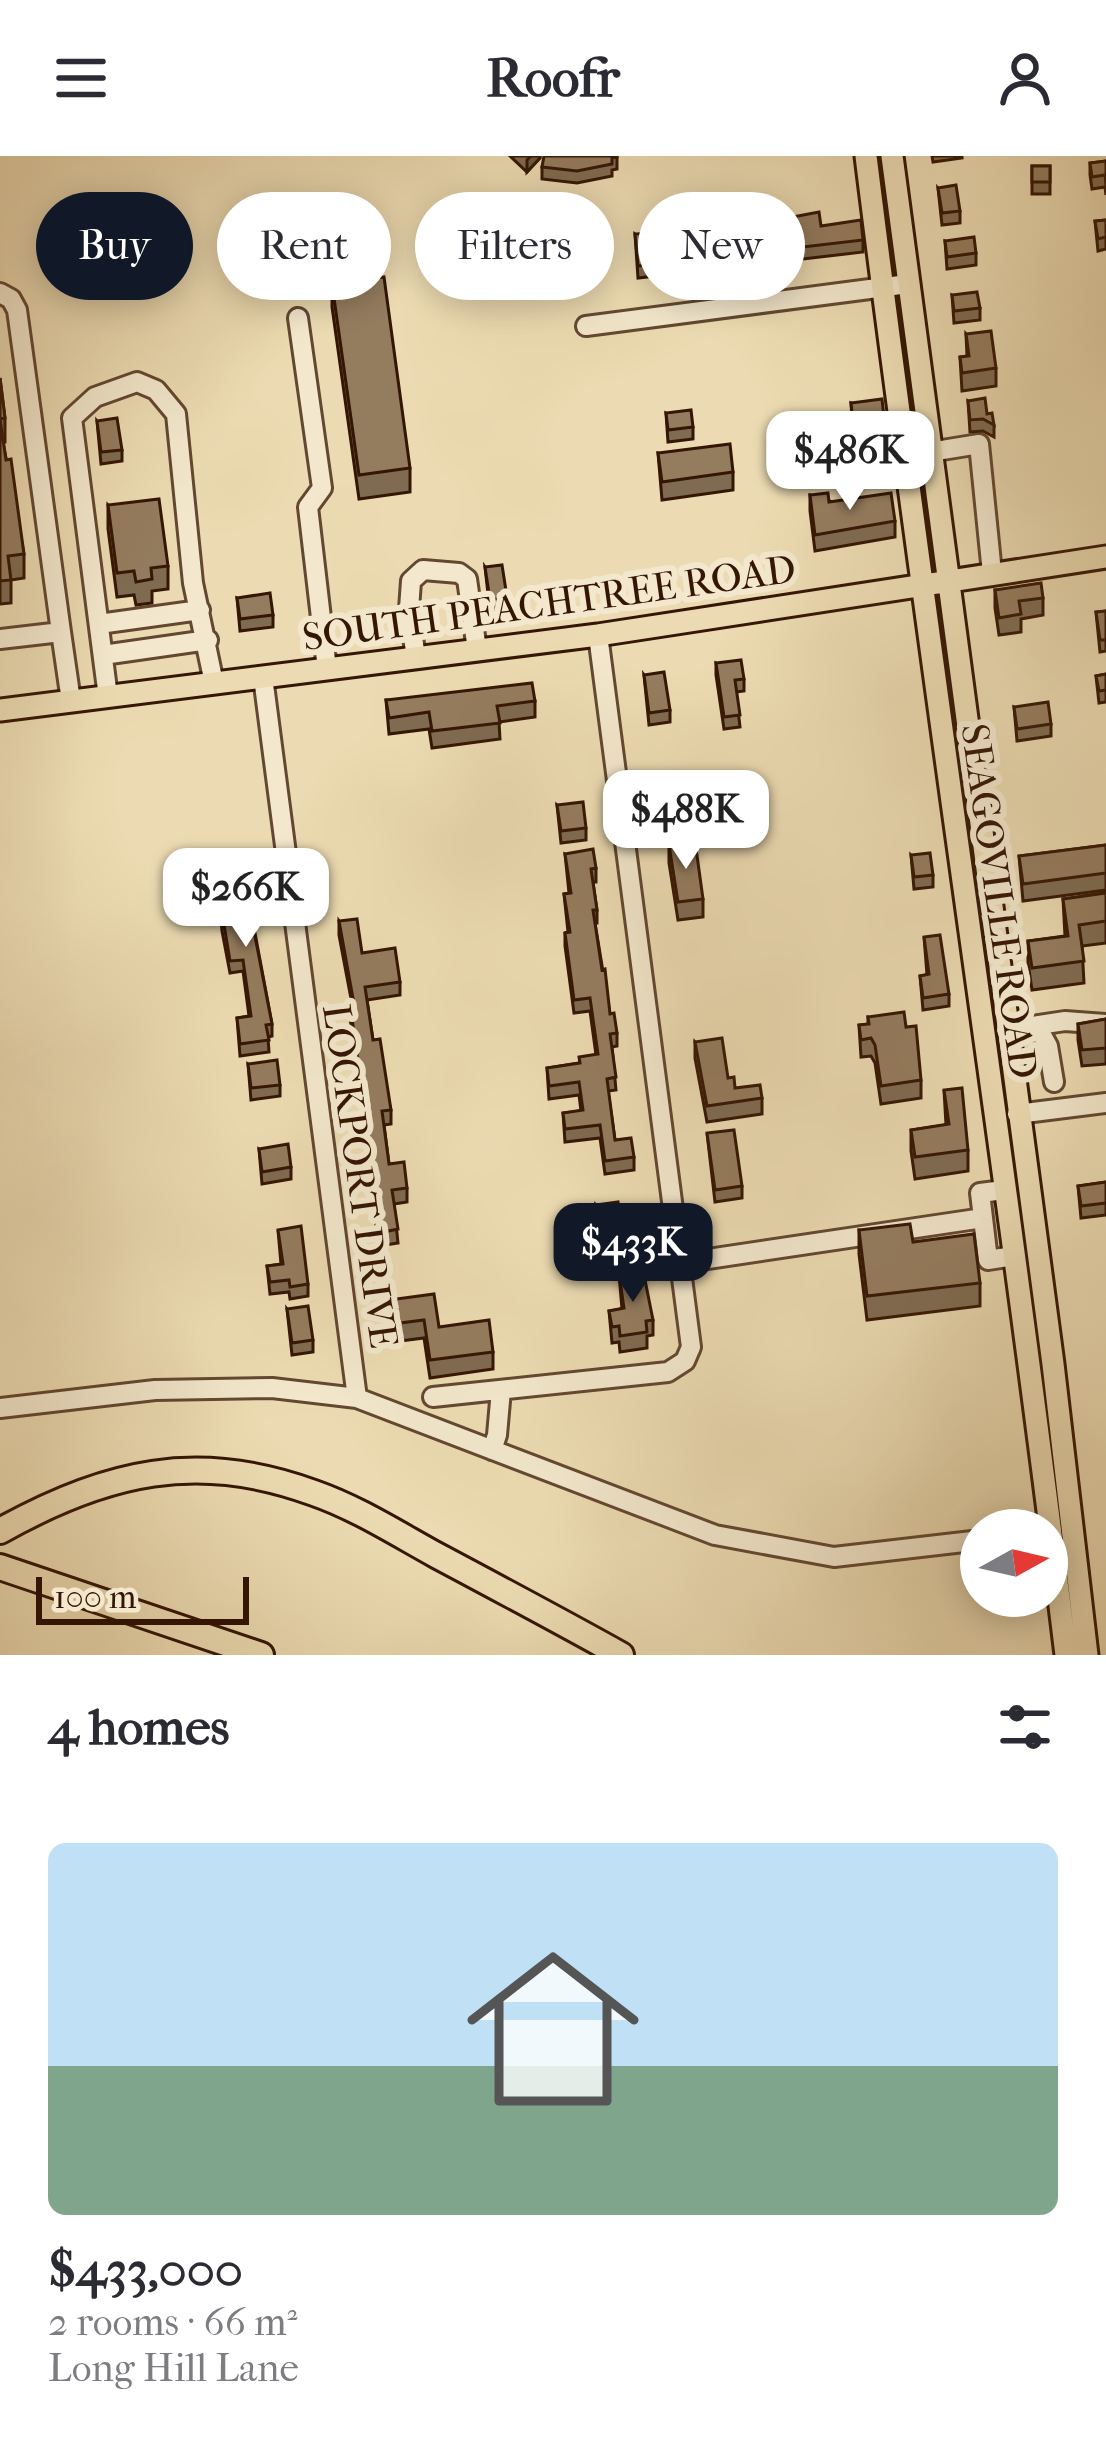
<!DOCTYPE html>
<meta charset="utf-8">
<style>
:root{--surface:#fff;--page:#f7f7f7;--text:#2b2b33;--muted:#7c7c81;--accent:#111827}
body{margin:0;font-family:"IM FELL French Canon",serif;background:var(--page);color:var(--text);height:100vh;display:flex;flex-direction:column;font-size:45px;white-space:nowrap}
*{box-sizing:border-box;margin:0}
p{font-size:39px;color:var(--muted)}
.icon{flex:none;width:66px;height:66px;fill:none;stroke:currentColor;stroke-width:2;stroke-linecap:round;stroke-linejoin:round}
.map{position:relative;height:1499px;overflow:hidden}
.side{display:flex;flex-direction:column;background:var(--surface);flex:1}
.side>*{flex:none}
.banner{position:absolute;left:36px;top:36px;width:1035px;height:108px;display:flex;gap:24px}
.needle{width:78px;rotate:82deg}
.buttons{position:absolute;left:960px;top:1353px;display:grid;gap:24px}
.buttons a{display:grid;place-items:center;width:108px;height:108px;border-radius:50%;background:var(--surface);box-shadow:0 6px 30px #0003;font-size:60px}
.scale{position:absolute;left:36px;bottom:30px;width:213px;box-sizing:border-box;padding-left:12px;border:6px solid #351604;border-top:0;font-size:33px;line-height:42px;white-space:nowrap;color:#351604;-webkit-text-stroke:9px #f3e8cd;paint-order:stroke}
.price{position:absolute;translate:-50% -102px;padding:0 27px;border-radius:24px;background:#fff;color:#222;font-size:39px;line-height:78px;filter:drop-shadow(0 3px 6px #0008)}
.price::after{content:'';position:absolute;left:50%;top:72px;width:36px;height:27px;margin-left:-18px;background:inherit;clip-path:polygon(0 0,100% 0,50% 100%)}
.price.selected{background:var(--accent);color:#fff}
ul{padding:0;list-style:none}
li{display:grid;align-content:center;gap:24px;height:636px;padding:0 48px}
li span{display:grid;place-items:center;height:372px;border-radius:18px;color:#555}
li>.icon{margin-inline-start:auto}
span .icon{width:216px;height:216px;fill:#fffc;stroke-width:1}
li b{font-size:51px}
h2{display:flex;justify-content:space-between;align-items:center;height:144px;padding:0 48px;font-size:51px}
.tag{padding:0 42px;border-radius:54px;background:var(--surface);box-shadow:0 6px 30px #0003;font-size:42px;line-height:108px}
.tag.selected{background:var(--accent);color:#fff}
header{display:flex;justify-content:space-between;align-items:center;height:156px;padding:0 48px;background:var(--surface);font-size:54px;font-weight:700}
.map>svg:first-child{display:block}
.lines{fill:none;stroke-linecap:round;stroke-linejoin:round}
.minor-casing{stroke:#634730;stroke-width:24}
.major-casing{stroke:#351604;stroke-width:27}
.highway-casing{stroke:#351604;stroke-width:30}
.minor{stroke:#f3e8cd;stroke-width:18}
.major{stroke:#ecdbb2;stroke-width:21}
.highway{stroke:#ecdbb2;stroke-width:24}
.wall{fill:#7f6b51;stroke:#351604;stroke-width:3}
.shaded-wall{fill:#685742;stroke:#351604;stroke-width:3}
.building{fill:#947c5e;stroke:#351604;stroke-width:3}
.labels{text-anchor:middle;stroke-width:12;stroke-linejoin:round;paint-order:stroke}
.street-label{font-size:39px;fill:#351604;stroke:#f3e8cd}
</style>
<header><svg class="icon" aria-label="menu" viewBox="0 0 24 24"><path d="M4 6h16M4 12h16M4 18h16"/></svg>Roofr<svg class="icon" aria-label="person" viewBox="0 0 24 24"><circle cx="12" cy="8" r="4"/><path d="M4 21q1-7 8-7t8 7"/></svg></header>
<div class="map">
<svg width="1106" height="1499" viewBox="0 0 1106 1499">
<rect width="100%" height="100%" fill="#ecdbb2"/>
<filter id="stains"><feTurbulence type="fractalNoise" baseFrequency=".00167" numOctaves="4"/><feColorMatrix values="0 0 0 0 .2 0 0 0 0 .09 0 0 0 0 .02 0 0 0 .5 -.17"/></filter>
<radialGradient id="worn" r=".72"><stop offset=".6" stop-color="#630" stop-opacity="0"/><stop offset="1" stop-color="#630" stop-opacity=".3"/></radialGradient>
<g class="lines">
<defs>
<path id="minor" d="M0,137L11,143L17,154L61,476L0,483
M298,162L322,332L308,351L327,513
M586,170L908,128
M930,296L979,288L992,417
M99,468L200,454
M61,476L71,545
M103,499L208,484
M416,502L409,453L411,425L423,414L459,417L467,423L477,494
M263,521L357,1242
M108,541L72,262L95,241L137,226L156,234L176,258L193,427L214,527
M1037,870L1048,890L1054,926
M1006,874L1065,865L1106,868
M1017,958L1106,947
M983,1062L980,1037L1004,1034
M681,1107L983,1062L988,1104L1014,1100
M433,1241L668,1216L685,1205L691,1191L598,479
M0,1252L155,1234L272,1232L357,1242L715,1379L834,1401L981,1384
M492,1294L497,1279L501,1234"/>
<path id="major" d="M866,0C928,500 1005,999 1066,1499
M892,0L1053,1208L1087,1499
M0,554L598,479L1106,401"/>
<path id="highway" d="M0,1375C105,1316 198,1294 314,1337C357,1352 396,1377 436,1399C498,1432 560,1465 621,1499
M0,1411L261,1499"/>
</defs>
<use href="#minor" class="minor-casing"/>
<use href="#major" class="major-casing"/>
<use href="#highway" class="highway-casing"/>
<use href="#minor" class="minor"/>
<use href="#major" class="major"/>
<use href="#highway" class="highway"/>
</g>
<path class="wall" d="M510,0H540V2L527,16Z
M617,0V13L612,14V20L577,27L542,23V11Z
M932,0H962V2L933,6Z
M1106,5V39L1105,31L1092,33L1090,19V7Z
M1032,10H1050V38H1032Z
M938,32L960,55V67L942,69Z
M1106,64V93L1098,95L1095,65Z
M750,69L821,70L863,84V96L638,122L635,78L648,87L669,90L750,81Z
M568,72L590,105V117L561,121L558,83L568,82Z
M945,85L976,97V109L947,113Z
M332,128L410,312V336L359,343L332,151Z
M952,139L980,152V164L954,167Z
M966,178L996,212V230L962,235L960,201L967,200Z
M0,222L5,262V286H3L24,398V422L11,424V447L0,448Z
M968,245L987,258L994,269V281L983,275L970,276Z
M851,247L884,261V273L853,278Z
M666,257L693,271V283L668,286Z
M97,265L122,294V305L101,308Z
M658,297L733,316V334L662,344Z
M857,300L892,313V325L859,329Z
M810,339L895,365V381L815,395L810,355Z
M108,349L168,410V433L152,435V447L136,449L134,439L117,441L108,373Z
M485,411L507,441V453L490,456Z
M995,434L1043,442V459L1021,463V476L999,479L995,452Z
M237,442L273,459V471L240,475Z
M1106,455V495L1100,496L1096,456Z
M716,507L744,523V535L736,536L740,571L724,573L716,519Z
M1106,518V546L1099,547L1096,520Z
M644,519L670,554V566L649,569Z
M386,544L535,545V561L499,566L500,583L432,592L429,573L389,578Z
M1014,551L1051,568V580L1017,585Z
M660,637L688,658V670L663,673Z
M557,649L586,672V684L561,687Z
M669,689L703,743V761L678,764L669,707Z
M1106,689V734L1023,745L1019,700Z
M565,698L596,712V726H593L597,754V767H595L610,858L617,877V890L612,891L616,934L608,935L615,984L634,1001V1014L605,1018L600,982L565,986L563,957L581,955L579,939L549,943L547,912L579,907L596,899L590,855L574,857L565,790V777L568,776L564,738L569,737Z
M911,699L933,719V731L914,733Z
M225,702L254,744V756H251L272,868V880L268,881L269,896L240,900L237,862L249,860L243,815L230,817L222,775L219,738L233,736L232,724H226Z
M1106,737V787L1082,790L1084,827L1032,834L1028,807V785L1065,780L1063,743Z
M339,765L362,797L400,826V839L367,844L373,884L391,954V968L384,969L389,1008L407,1032V1046L394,1048L398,1087L379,1090L376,1070V1057L377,1056L350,862V848H352L339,779Z
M924,781L949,838V850L923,854L920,820L927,819Z
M868,861L906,871L921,924V942L881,948L875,907L871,900L861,901L859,869L868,868Z
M1106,863V908L1082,910L1078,884V868Z
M695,886L735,932L762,942V958L707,966L695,902Z
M248,908L280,929V940L251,944Z
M944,934L968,994V1015L915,1023L911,995V974L946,969Z
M707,977L742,1030V1042L715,1046Z
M259,993L291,1011V1023L262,1028Z
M1106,1026V1059L1081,1062L1078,1030Z
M596,1049L622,1075V1087L600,1090Z
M278,1074L308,1128V1140L290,1143L289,1136L270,1138L267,1110L281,1108Z
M859,1074L913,1086L980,1127V1150L867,1164L859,1098Z
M619,1118L653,1164V1179L647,1180V1192L620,1196L619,1186L612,1187L609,1155L622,1153Z
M389,1144L439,1171L493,1196V1213L430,1222L424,1182L392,1186Z
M287,1153L313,1184V1196L292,1199Z"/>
<path class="shaded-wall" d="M531,0H540V2L527,16V4Z"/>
<path class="building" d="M544,0H617V1L612,2V8L577,15L542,11Z
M1106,5V27L1105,19L1092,21L1090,7Z
M1032,10H1050V26H1032Z
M956,29L960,55L942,57L938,32Z
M819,56L821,70L861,64L863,84L638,110L635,78L647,77L648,87L668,85L669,90L752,80L750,69Z
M1106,64V81L1098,83L1095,65Z
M585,70L590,105L561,109L558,83L569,82L568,72Z
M974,81L976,97L947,101L945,85Z
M384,121L410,312L359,319L332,128Z
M977,136L980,152L954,155L952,139Z
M991,175L996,212L962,217L960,201L969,200L966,178Z
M0,222L5,262L0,263L6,304L11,303L24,398L8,400L11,424L0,425Z
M985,242L987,258L992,257L994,269L983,263L970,264L968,245Z
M882,243L884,261L853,266L851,247Z
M691,254L693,271L668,274L666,257Z
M117,262L122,294L101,296L97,265Z
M730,288L733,316L662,326L658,297Z
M890,296L892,313L859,317L857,300Z
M828,337L829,346L891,337L895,365L815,379L810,339Z
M159,343L168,410L151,412L152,423L136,426L134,415L117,417L108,349Z
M502,409L507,441L490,444L485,411Z
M1041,427L1043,442L1019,445L1021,458L999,462L995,434Z
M270,437L273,459L240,463L237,442Z
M1106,455V484H1100L1096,456Z
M741,504L744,523L735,524L740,559L724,561L716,507Z
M664,516L670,554L649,557L644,519Z
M1106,518V534L1099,535L1096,520Z
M532,527L535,545L497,550L500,567L432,575L429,556L389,562L386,544Z
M1048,546L1051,568L1017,573L1014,551Z
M684,634L688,658L663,661L660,637Z
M583,646L586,672L561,675L557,649Z
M695,685L703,743L678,746L669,689Z
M1106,689V717L1023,728L1019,700Z
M593,693L596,712L591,713L597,754H593L602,814L605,813L610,858L614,857L617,877L610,878L616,921L607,923L615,984L631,982L634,1001L605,1005L600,969L565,973L563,957L583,954L579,926L549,930L547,912L580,907L579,901L598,898L590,842L574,844L565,777L570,776L564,738L571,737L565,698Z
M930,697L933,719L914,721L911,699Z
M247,699L254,744H250L254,775L272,868L266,869L269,884L240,888L237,862L251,860L243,804L230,805L219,738L235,735L232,712H226L225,702Z
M1106,737V765L1079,769L1084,805L1032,812L1028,785L1068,780L1063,743Z
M357,763L362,797L395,792L400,826L365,831L373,884L380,883L391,954L382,955L389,1008L404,1006L407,1032L392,1034L398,1073L379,1077L376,1057L379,1056L350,848H354L339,765Z
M940,779L949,838L923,842L920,820L929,818L924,781Z
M904,856L906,871L916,870L921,924L881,930L875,889L871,882L861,884L859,869L869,868L868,861Z
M1106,863V892L1082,894L1078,868Z
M722,882L728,922L734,921L735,932L760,929L762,942L707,950L695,886Z
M277,904L280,929L251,932L248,908Z
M962,932L968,994L915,1001L911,974L949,968L944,934Z
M734,974L742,1030L715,1034L707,977Z
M288,988L291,1011L262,1016L259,993Z
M1106,1026V1047L1081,1050L1078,1030Z
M618,1046L622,1075L600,1078L596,1049Z
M910,1068L913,1086L974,1078L980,1127L867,1140L859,1074Z
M301,1070L308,1128L290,1131L289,1124L270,1126L267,1110L283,1108L278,1074Z
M643,1114L653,1164L646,1165L647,1176L620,1180L619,1170L612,1171L609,1155L624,1152L619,1118Z
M434,1138L439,1171L489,1164L493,1196L430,1204L424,1164L392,1168L389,1144Z
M308,1150L313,1184L292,1187L287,1153Z"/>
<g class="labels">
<g class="street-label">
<text transform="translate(549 446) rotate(-8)" y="14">SOUTH PEACHTREE ROAD</text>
<text transform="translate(1000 745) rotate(82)" y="14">SEAGOVILLE ROAD</text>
<text transform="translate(361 1020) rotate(82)" y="14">LOCKPORT DRIVE</text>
</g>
</g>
<rect width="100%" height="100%" filter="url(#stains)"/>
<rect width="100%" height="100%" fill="url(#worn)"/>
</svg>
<div class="buttons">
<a><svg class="needle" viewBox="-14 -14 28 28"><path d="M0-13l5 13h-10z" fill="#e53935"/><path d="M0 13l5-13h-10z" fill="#7c7c81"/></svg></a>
</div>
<div class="scale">100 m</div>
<b class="price" style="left:850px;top:357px">$486K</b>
<b class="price" style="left:686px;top:716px">$488K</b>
<b class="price" style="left:246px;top:794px">$266K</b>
<b class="price selected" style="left:633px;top:1149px">$433K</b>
<div class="banner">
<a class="tag selected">Buy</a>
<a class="tag">Rent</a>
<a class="tag">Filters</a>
<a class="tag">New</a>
</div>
</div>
<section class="side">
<h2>4 homes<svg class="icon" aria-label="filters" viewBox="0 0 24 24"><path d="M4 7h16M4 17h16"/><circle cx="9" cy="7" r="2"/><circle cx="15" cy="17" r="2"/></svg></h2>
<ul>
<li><span style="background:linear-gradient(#bfe0f5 60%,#7fa58c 0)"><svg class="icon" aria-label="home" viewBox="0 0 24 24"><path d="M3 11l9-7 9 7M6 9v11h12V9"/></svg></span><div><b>$433,000</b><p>2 rooms · 66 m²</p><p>Long Hill Lane</p></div></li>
</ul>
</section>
